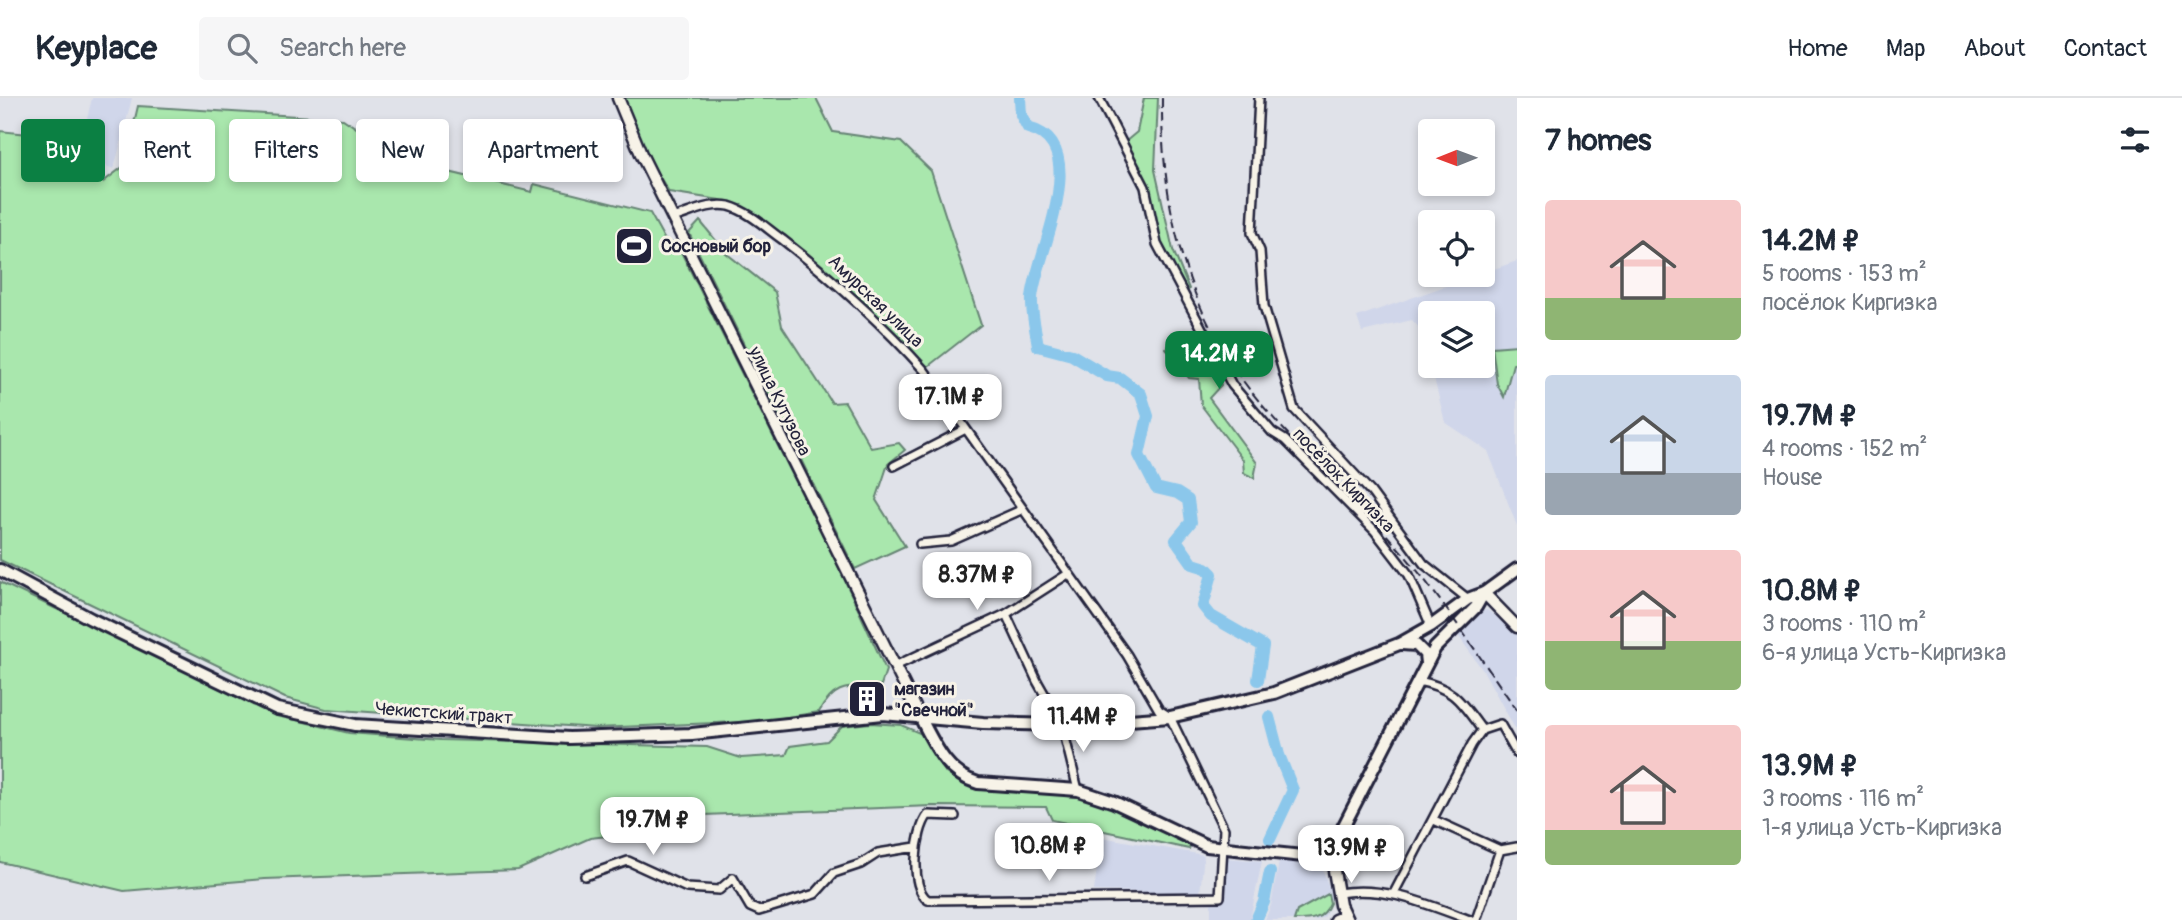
<!DOCTYPE html>
<meta charset="utf-8">
<style>
:root{--surface:#fff;--page:#f6f6f7;--text:#1f2937;--muted:#747a83;--line:#e0e1e3;--accent:#0b8043}
body{margin:0;font-family:Pangolin,sans-serif;background:var(--page);color:var(--text);height:100vh;display:flex;flex-direction:column;font-size:26px;white-space:nowrap}
*{box-sizing:border-box;margin:0}
p{font-size:23px;color:var(--muted)}
.icon{flex:none;width:38px;height:38px;fill:none;stroke:currentColor;stroke-width:2;stroke-linecap:round;stroke-linejoin:round}
.map{position:relative;flex:1;overflow:hidden}
.drawer{display:flex;flex-direction:column;background:var(--surface);width:665px}
.drawer>*{flex:none}
.hud{position:absolute;left:21px;top:21px;width:665px;height:63px;display:flex;gap:14px}
.needle{width:46px;rotate:269deg}
.buttons{position:absolute;left:1418px;top:21px;display:grid;gap:14px}
.buttons a{display:grid;place-items:center;width:77px;height:77px;border-radius:7px;background:var(--surface);box-shadow:0 4px 10px #0003;font-size:35px}
.price{position:absolute;translate:-50% -60px;padding:0 16px;border-radius:14px;background:#fff;color:#222;font-size:23px;line-height:46px;filter:drop-shadow(0 2px 4px #0008)}
.price::after{content:'';position:absolute;left:50%;top:42px;width:21px;height:16px;margin-left:-10px;background:inherit;clip-path:polygon(0 0,100% 0,50% 100%)}
.price.on{background:var(--accent);color:#fff}
ul{padding:0;list-style:none}
li{display:flex;align-items:center;gap:21px;height:175px;padding:0 28px}
li span{display:grid;place-items:center;flex:none;width:196px;height:140px;border-radius:7px;color:#555}
li>.icon{margin-inline-start:auto}
span .icon{width:84px;height:84px;fill:#fffc;stroke-width:1}
li b{font-size:30px}
h2{display:flex;justify-content:space-between;align-items:center;height:84px;padding:0 28px;font-size:30px}
.pill{padding:0 24px;border-radius:7px;background:var(--surface);box-shadow:0 4px 10px #0003;font-size:24px;line-height:63px}
.pill.on{background:var(--accent);color:#fff}
header{display:flex;align-items:center;gap:42px;box-sizing:border-box;height:98px;padding:0 35px;background:var(--surface);border-bottom:2px solid var(--line)}
header strong{font-size:33px}
nav{display:flex;gap:38px;margin-inline-start:auto;font-size:24px}
.search{width:490px;height:63px;background:var(--page);display:flex;align-items:center;gap:18px;box-sizing:border-box;padding:0 24px;border-radius:7px;color:var(--muted);font-size:26px}
main{display:flex;flex:1;min-height:0}
.map>svg:first-child{display:block}
.built{fill:#d0d6ea}
.green{fill:#a9e7ad;stroke:#668474;stroke-width:2}
.lines{fill:none;stroke-linecap:round;stroke-linejoin:round}
.river{stroke:#8bc7eb;stroke-width:12}
.street-casing{stroke:#22223b;stroke-width:12}
.secondary-casing{stroke:#22223b;stroke-width:15}
.primary-casing{stroke:#22223b;stroke-width:16}
.street{stroke:#f7f3e8;stroke-width:7}
.secondary{stroke:#f7f3e8;stroke-width:10}
.primary{stroke:#f7f3e8;stroke-width:10}
.rail{stroke:#22223b;stroke-width:2;stroke-dasharray:10 5;stroke-linecap:butt}
.labels{text-anchor:middle;stroke-width:6;stroke-linejoin:round;paint-order:stroke}
.poi-label{font-size:18px;font-weight:bold;fill:#22223b;stroke:#f7f3e8;text-anchor:start}
.street-label{font-size:18px;fill:#22223b;stroke:#f7f3e8}
</style>
<header>
<strong>Keyplace</strong>
<div class="search"><svg class="icon" aria-label="search" viewBox="0 0 24 24"><circle cx="10" cy="10" r="6"/><path d="M15 15l6 6"/></svg>Search here</div>
<nav><a>Home</a><a>Map</a><a>About</a><a>Contact</a></nav>
</header>
<main>
<div class="map">
<svg width="1517" height="822" viewBox="0 0 1517 822">
<rect width="100%" height="100%" fill="#e0e2e9"/>
<filter id="ink" filterUnits="userSpaceOnUse"><feTurbulence type="fractalNoise" baseFrequency=".0143" numOctaves="2"/><feDisplacementMap in="SourceGraphic" scale="14" xChannelSelector="R" yChannelSelector="G"/><feConvolveMatrix kernelMatrix="1 2 1 2 8 2 1 2 1" color-interpolation-filters="sRGB"/></filter>
<g filter="url(#ink)">
<path class="built" d="M92,0H132L114,71L78,58Z
M1517,163V428L1488,353L1445,324L1433,276L1440,268H1482V215H1430V241L1412,222L1362,234L1357,219Z
M1487,512L1517,534V634L1484,574L1455,533L1477,514Z
M1101,739L1204,757L1200,795L1094,793Z
M1280,758L1307,764L1323,773L1332,797L1325,818L1317,822H1265L1271,807Z
M1228,760L1262,763L1250,822H1211V803L1222,802Z"/>
<path class="green" d="M622,0H816L833,34L901,44L931,73L981,227L926,270L896,236L825,171L750,113L720,102L669,94L645,55Z
M1144,0H1158L1155,72L1173,152L1189,191L1187,194L1159,144L1153,117L1125,44L1137,34Z
M138,8L343,21L407,64L532,94L534,86L650,115L666,144L677,146L842,476L886,572L881,587C851,590 836,584 819,614L763,623L596,630L326,611L285,600L0,462V33L38,37L51,57L103,84L124,68Z
M700,123L726,155L775,194L782,228L832,305L845,304L871,350L899,345L905,352L888,366L876,402L905,448L855,471L689,135Z
M1172,242L1199,252L1207,262H1215L1221,287L1209,300L1257,365L1254,380L1244,375L1243,362L1201,307L1199,281L1189,280L1166,250Z
M1517,247V265L1513,266L1504,299L1497,286L1492,249Z
M0,484L280,618L349,635L441,642L707,649L741,660L786,657L790,648L827,643L842,628L870,625L901,627L922,636L946,675L961,685L979,690L1078,696L1113,707L1191,745L1189,751L1052,722L1046,709L932,708L704,717L661,732L590,740L518,772L265,781L124,793L0,764Z
M1328,796L1330,805C1323,822 1311,822 1294,822L1297,813Z"/>
<g class="lines">
<path class="river" d="M1020,0L1021,17L1028,30C1095,46 1035,159 1032,200C1031,215 1036,233 1038,248L1072,257L1107,278L1120,280L1141,296L1148,318L1139,357L1156,390L1177,395L1188,402L1191,424L1176,442L1193,466L1206,470L1212,476L1203,508L1211,518L1263,548L1258,582
M1269,619L1279,657L1293,692L1270,741
M1256,822L1264,804L1270,774"/>
<defs>
<path id="street" d="M1099,0L1145,89L1157,146L1232,287L1272,334L1285,342L1375,433L1409,477L1431,528
M1259,0L1252,135L1260,153L1264,208L1294,311L1371,394L1424,466L1468,501
M673,120C690,115 711,104 729,108C750,114 766,130 783,142C834,182 881,224 924,272L1127,557L1159,612L1170,619L1224,731L1220,799L928,802C909,790 915,733 928,717L955,718
M894,368L964,332
M920,446L951,443L1021,412
M1006,516L1037,583L1062,627L1078,692
M895,568L1006,516L1068,476
M1418,583C1455,590 1461,604 1482,632
M1434,722L1500,752L1476,822
M1500,752L1517,749
M585,778L628,763L687,790L719,792L733,780L750,809L759,813L815,796L834,775L861,766L878,755L916,749
M1338,795C1385,787 1426,806 1470,822
M1394,795L1472,646L1482,632L1500,626L1517,656"/>
<path id="secondary" d="M618,0L641,56L919,617
M1484,495L1517,529
M1332,761L1340,807L1347,822
M1335,822L1345,818"/>
<path id="primary" d="M0,472L91,521L277,611L355,627L569,640L692,636L883,616L983,625L1062,627L1170,619L1274,595L1399,546L1431,528L1468,501L1484,495L1517,471
M1402,546L1416,547L1425,556L1426,565
M919,617C934,645 946,676 978,685L1078,692L1114,704L1207,748L1332,761L1336,743L1435,550L1476,509L1484,495"/>
</defs>
<use href="#street" class="street-casing"/>
<use href="#secondary" class="secondary-casing"/>
<use href="#primary" class="primary-casing"/>
<use href="#street" class="street"/>
<use href="#secondary" class="secondary"/>
<use href="#primary" class="primary"/>
<path class="rail" d="M1162,0C1161,93 1179,184 1230,264C1273,331 1348,392 1401,453C1444,503 1479,559 1517,612"/>
</g>
</g>
<defs>
<symbol id="stadium-square" viewBox="-11 -11 22 22"><rect x="-9" y="-9" width="18" height="18" rx="4" fill="#22223b" stroke="#f7f3e8"/><path d="M0-5a6.5 5 0 1 0 0 10a6.5 5 0 1 0 0-10ZM-3.5-1.8h7v3.6h-7Z" fill="#fff"/></symbol>
<symbol id="building-square" viewBox="-11 -11 22 22"><rect x="-9" y="-9" width="18" height="18" rx="4" fill="#22223b" stroke="#f7f3e8"/><path d="M-4-6H4V6H1V3H-1V6H-4ZM-2.5-4.3h1.7v1.8h-1.7ZM.8-4.3h1.7v1.8H.8ZM-2.5-1h1.7V.8h-1.7ZM.8-1h1.7V.8H.8Z" fill="#fff"/></symbol>
</defs>
<g fill-rule="evenodd">
<use href="#stadium-square" x="612" y="126" width="44" height="44"/>
<use href="#building-square" x="845" y="579" width="44" height="44"/>
</g>
<g class="labels">
<g class="poi-label">
<text x="661" y="154">Сосновый бор</text>
<text x="894" y="597">магазин<tspan x="894" dy="21">"Свечной"</tspan></text>
</g>
<g class="street-label">
<text transform="translate(876 203) rotate(44)" y="6">Амурская улица</text>
<text transform="translate(780 303) rotate(64)" y="6">улица Кутузова</text>
<text transform="translate(1344 382) rotate(46)" y="6">посёлок Киргизка</text>
<text transform="translate(444 615) rotate(4)" y="6">Чекистский тракт</text>
</g>
</g>
</svg>
<div class="buttons">
<a><svg class="needle" viewBox="-14 -14 28 28"><path d="M0-13l5 13h-10z" fill="#e53935"/><path d="M0 13l5-13h-10z" fill="#747a83"/></svg></a>
<a><svg class="icon" aria-label="locate" viewBox="0 0 24 24"><circle cx="12" cy="12" r="6"/><path d="M12 2v4M12 18v4M2 12h4M18 12h4"/></svg></a>
<a><svg class="icon" aria-label="layers" viewBox="0 0 24 24"><path d="M12 4l9 5-9 5-9-5zM3 14l9 5 9-5"/></svg></a>
</div>
<b class="price on" style="left:1219px;top:293px">14.2M ₽</b>
<b class="price" style="left:950px;top:336px">17.1M ₽</b>
<b class="price" style="left:977px;top:514px">8.37M ₽</b>
<b class="price" style="left:1083px;top:656px">11.4M ₽</b>
<b class="price" style="left:653px;top:759px">19.7M ₽</b>
<b class="price" style="left:1049px;top:785px">10.8M ₽</b>
<b class="price" style="left:1351px;top:787px">13.9M ₽</b>
<div class="hud">
<a class="pill on">Buy</a>
<a class="pill">Rent</a>
<a class="pill">Filters</a>
<a class="pill">New</a>
<a class="pill">Apartment</a>
</div>
</div>
<section class="drawer">
<h2>7 homes<svg class="icon" aria-label="filters" viewBox="0 0 24 24"><path d="M4 7h16M4 17h16"/><circle cx="9" cy="7" r="2"/><circle cx="15" cy="17" r="2"/></svg></h2>
<ul>
<li><span style="background:linear-gradient(#f6c9c9 70%,#8fb573 0)"><svg class="icon" aria-label="home" viewBox="0 0 24 24"><path d="M3 11l9-7 9 7M6 9v11h12V9"/></svg></span><div><b>14.2M ₽</b><p>5 rooms · 153 m²</p><p>посёлок Киргизка</p></div></li>
<li><span style="background:linear-gradient(#c9d6e8 70%,#9aa5b1 0)"><svg class="icon" aria-label="home" viewBox="0 0 24 24"><path d="M3 11l9-7 9 7M6 9v11h12V9"/></svg></span><div><b>19.7M ₽</b><p>4 rooms · 152 m²</p><p>House</p></div></li>
<li><span style="background:linear-gradient(#f6c9c9 65%,#8fb573 0)"><svg class="icon" aria-label="home" viewBox="0 0 24 24"><path d="M3 11l9-7 9 7M6 9v11h12V9"/></svg></span><div><b>10.8M ₽</b><p>3 rooms · 110 m²</p><p>6-я улица Усть-Киргизка</p></div></li>
<li><span style="background:linear-gradient(#f6c9c9 75%,#8fb573 0)"><svg class="icon" aria-label="home" viewBox="0 0 24 24"><path d="M3 11l9-7 9 7M6 9v11h12V9"/></svg></span><div><b>13.9M ₽</b><p>3 rooms · 116 m²</p><p>1-я улица Усть-Киргизка</p></div></li>
</ul>
</section>
</main>
